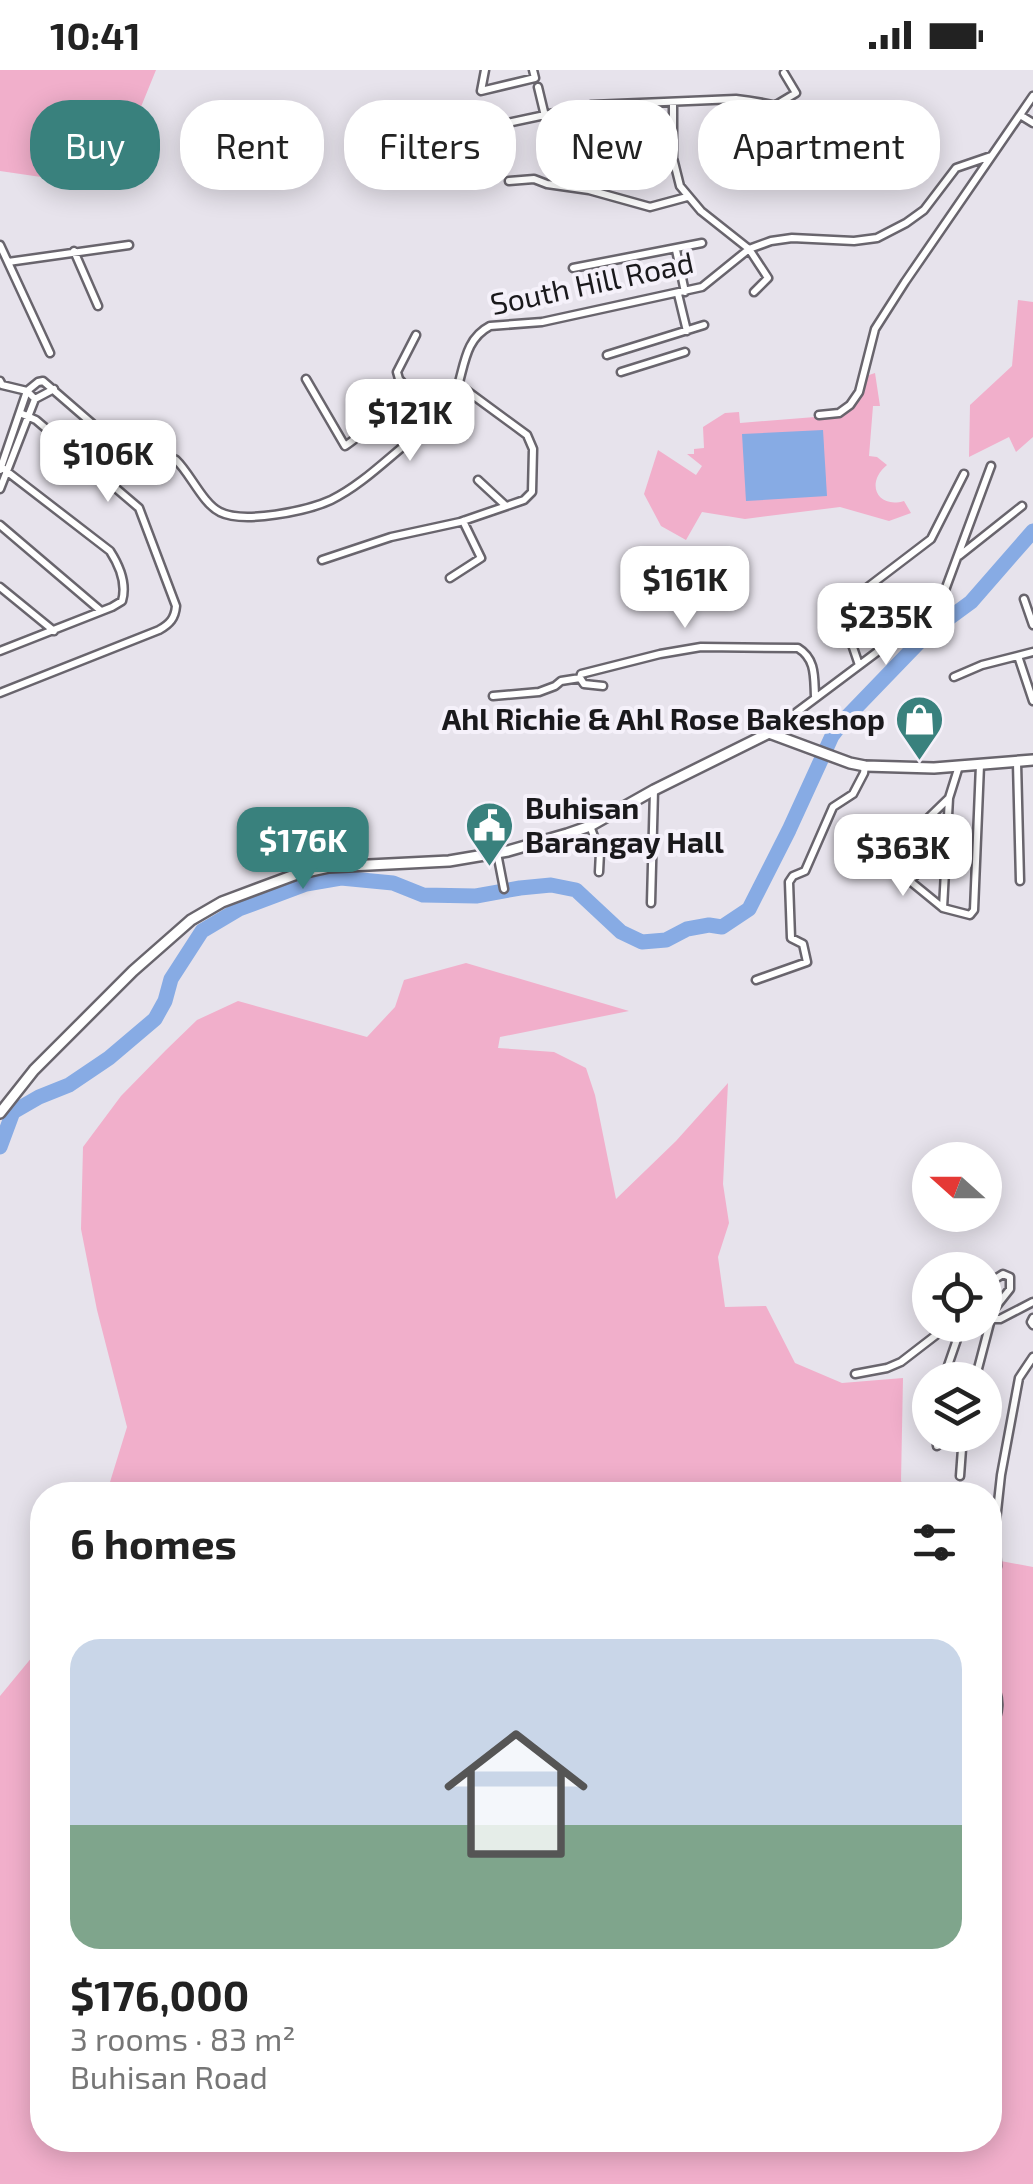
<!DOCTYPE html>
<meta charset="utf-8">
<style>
:root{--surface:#fff;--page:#f2f2f2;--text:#222;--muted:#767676;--accent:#39817d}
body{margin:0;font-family:"Exo 2",sans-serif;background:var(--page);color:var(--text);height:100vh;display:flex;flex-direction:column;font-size:38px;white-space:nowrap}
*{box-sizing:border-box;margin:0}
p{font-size:32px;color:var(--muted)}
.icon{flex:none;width:55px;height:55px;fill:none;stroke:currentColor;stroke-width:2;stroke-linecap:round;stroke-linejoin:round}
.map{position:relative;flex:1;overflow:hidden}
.sheet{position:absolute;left:30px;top:1412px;width:972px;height:670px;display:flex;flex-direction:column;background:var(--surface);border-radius:40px;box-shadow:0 5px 25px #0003}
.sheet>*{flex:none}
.banner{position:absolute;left:30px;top:30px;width:975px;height:90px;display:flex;gap:20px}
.needle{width:65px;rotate:291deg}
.tools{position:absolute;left:912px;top:1072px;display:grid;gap:20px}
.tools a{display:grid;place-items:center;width:90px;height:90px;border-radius:50%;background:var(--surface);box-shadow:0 5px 25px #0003;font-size:50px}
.price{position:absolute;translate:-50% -85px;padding:0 22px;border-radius:20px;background:#fff;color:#222;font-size:32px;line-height:65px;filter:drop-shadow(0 2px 5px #0008)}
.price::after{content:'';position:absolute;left:50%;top:60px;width:30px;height:22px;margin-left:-15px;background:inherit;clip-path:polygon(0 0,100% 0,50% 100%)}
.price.selected{background:var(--accent);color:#fff}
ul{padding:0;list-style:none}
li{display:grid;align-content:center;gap:20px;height:530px;padding:0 40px}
li span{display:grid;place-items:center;height:310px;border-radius:30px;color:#555}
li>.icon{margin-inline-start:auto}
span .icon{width:180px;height:180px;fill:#fffc;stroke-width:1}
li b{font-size:42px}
h2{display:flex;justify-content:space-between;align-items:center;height:120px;padding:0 40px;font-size:42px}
.pill{padding:0 35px;border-radius:40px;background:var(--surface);box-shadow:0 5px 25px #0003;font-size:35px;line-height:90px}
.pill.selected{background:var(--accent);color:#fff}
.status{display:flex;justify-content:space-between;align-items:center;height:70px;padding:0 50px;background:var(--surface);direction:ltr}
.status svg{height:28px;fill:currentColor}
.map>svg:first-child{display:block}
.green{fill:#f1afcb}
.water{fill:#87abe4}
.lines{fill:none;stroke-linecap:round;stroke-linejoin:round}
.river{stroke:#87abe4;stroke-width:15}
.minor-casing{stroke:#69656d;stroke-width:11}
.tertiary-casing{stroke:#69656d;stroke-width:14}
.minor{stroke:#fff;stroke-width:6}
.tertiary{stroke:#fff;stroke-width:9}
.labels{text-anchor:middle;stroke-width:8;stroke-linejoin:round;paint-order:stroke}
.street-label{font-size:30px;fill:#1a191c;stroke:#f5f1fa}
.poi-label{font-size:30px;font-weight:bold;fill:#1a191c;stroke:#f5f1fa;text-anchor:end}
</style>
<div class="status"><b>10:41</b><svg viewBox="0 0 49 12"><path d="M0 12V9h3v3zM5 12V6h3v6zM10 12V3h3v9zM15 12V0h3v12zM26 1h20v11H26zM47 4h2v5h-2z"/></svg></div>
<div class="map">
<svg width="1033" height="2114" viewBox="0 0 1033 2114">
<rect width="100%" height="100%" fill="#e7e3ec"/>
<path class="green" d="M0,0H156L112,108L41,107L0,101Z
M1018,230L1033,232V367L1016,382L1009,367L969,387L970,335L1012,296Z
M875,303L880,336H873L869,386L877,387L887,395C865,413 877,439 904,431L911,443L889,451L840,437L745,449L702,442L686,470L661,456L644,424L658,380L696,405L702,396L687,384H694V379L704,378L703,357L725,343L739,342L740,353L840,345C859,339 861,324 866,306Z
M466,893L629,941L500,967L498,978L554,982L586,998L595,1025L616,1129L676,1071L728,1013L723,1114L729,1153L718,1187L725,1237L766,1236L795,1293L842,1313L903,1308L901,1411L914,1425H106L127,1357L97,1240L81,1159L83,1077L121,1026L166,980L197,950L238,931L367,967L395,937L404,910Z
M990,1489L1033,1497V2114H0V1626L42,1575V2070H990Z"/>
<path class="water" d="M823,360L827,426L746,431L742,364Z"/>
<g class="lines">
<path class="river" d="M0,1077L13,1042L39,1027L69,1015L109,988L155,949L165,931L171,909L202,861L239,839L306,814L341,808L393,813L423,825L476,826L520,818L551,815L576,820L621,862L642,872L666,870L687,859L709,855L722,857L749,839L789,760L832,666L844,650L926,565L971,532L1033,461"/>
<defs>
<path id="minor" d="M485,0L481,21L535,8L533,0
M538,17L545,46
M736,29L730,48L841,88
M673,33V88L680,116L701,141L749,179L768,208L754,222
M776,35L796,23L784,3
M1020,45L1033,53
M489,57L592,35L736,29C776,33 814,46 852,57
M793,70L802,43
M509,111L534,109L547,114L589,120L650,137L687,127
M0,175L50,283
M676,180L685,222
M74,181L98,236
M8,192L129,175
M573,198L702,173
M678,224L687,261
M416,265L397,302L399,309L417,329
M607,285L704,255
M621,302L685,282
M306,309L345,376C356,369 366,359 377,351C400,335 430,317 459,315L527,365L533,379L532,422L524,430L460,452L391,467L322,490
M0,311L2,315L27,321L35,329
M819,345L839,343L850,335L859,322L875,259L905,212L1033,26
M0,400L27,321L38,312L43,311L118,376L126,380L170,387L176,390C190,403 203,434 220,442C244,454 307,441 331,430C360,416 386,390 411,370C422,361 437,352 446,341C467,314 457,273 490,256L542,252L702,217L749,179L771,171L792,168L854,171L877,168L906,153L924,140L956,98L991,86
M478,410L506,436
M0,419L35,329L54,319
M0,455L101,541
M959,486L1022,436
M450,508L481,488L463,451
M0,517L54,561
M846,528L847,540L843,548L859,595
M1024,529L1033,555
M847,540L868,517L931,469L964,404
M0,581L112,537L122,531C127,514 119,495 110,481L1,397
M1018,586L1033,631
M954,607L982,595L1033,582
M603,616L584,614L580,608L581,604L660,584L701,577L798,578C816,589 814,607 815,626
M0,623L159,560C170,554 175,548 176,536L139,438L36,350L20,343
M493,626L539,622L555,616L561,611L580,608
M769,663L921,549L938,539L991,396
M1017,693L1020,811
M949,728L879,796L910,811L943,838L970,845L974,840L980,695
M590,756L600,782L599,802
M497,783L504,819
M910,811L945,775
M651,833L654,720
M943,838L949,728L959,696
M756,910L807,892L803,874L791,868L789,812L793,806L805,801L833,737L853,724L864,703L865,696
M1033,1248L1031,1252L1033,1255
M991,1249H1000L1033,1232
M855,1304L887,1298L901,1292L949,1255
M943,1310L962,1255
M975,1310L991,1249V1243L1010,1219V1207L1003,1204L995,1209L989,1224L985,1227
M936,1365L937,1376
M960,1406L963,1365
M990,1532L997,1496L995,1460L1001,1405L1019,1308L1033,1287
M990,1608C1002,1628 1000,1643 990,1663"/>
<path id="tertiary" d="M0,1043L34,1000L133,901L191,850L222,832L297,804L329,797L449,791L508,781L567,764L590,756L654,720L769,663L850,693L865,696L934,698L1033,690"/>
</defs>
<use href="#minor" class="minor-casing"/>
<use href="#tertiary" class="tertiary-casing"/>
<use href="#minor" class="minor"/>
<use href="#tertiary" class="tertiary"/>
</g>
<defs>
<symbol id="shop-pin" viewBox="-11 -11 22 30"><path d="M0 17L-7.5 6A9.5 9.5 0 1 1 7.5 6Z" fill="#39817d" stroke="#f5f1fa"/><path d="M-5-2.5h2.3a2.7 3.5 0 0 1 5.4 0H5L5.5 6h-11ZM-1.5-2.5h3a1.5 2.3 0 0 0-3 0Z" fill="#fff"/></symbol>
<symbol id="civic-pin" viewBox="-11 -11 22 30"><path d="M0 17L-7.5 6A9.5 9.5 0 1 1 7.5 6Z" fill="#39817d" stroke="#f5f1fa"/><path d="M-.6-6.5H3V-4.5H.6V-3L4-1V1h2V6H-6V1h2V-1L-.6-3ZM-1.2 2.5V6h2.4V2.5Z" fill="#fff"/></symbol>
</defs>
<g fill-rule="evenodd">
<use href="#shop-pin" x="892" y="622" width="55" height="75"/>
<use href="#civic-pin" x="462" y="728" width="55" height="75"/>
</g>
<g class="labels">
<g class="street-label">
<text transform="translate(592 214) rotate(-12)" y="10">South Hill Road</text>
</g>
<g class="poi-label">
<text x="885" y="660">Ahl Richie &amp; Ahl Rose Bakeshop</text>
<text x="525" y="749" text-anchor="start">Buhisan<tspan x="525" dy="34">Barangay Hall</tspan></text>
</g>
</g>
</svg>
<div class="tools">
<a><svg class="needle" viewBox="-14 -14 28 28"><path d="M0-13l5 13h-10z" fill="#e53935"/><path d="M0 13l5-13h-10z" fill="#767676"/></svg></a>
<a><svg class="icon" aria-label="locate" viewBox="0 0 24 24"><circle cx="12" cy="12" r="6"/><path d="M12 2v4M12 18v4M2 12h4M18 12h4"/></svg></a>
<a><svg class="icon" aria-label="layers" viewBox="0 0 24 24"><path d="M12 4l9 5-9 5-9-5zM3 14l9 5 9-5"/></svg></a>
</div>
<b class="price" style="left:410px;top:394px">$121K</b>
<b class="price" style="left:108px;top:435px">$106K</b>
<b class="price" style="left:685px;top:561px">$161K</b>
<b class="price" style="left:886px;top:598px">$235K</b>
<b class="price selected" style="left:303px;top:822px">$176K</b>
<b class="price" style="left:903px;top:829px">$363K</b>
<div class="banner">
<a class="pill selected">Buy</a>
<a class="pill">Rent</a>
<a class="pill">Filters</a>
<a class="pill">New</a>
<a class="pill">Apartment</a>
</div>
<section class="sheet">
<h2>6 homes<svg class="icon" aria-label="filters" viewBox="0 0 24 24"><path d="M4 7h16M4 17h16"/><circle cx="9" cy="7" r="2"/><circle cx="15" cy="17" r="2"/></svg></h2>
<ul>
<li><span style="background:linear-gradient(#c9d6e8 60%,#7fa58c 0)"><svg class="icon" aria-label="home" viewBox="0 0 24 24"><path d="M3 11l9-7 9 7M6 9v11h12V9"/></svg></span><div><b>$176,000</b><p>3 rooms · 83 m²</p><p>Buhisan Road</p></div></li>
</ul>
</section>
</div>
